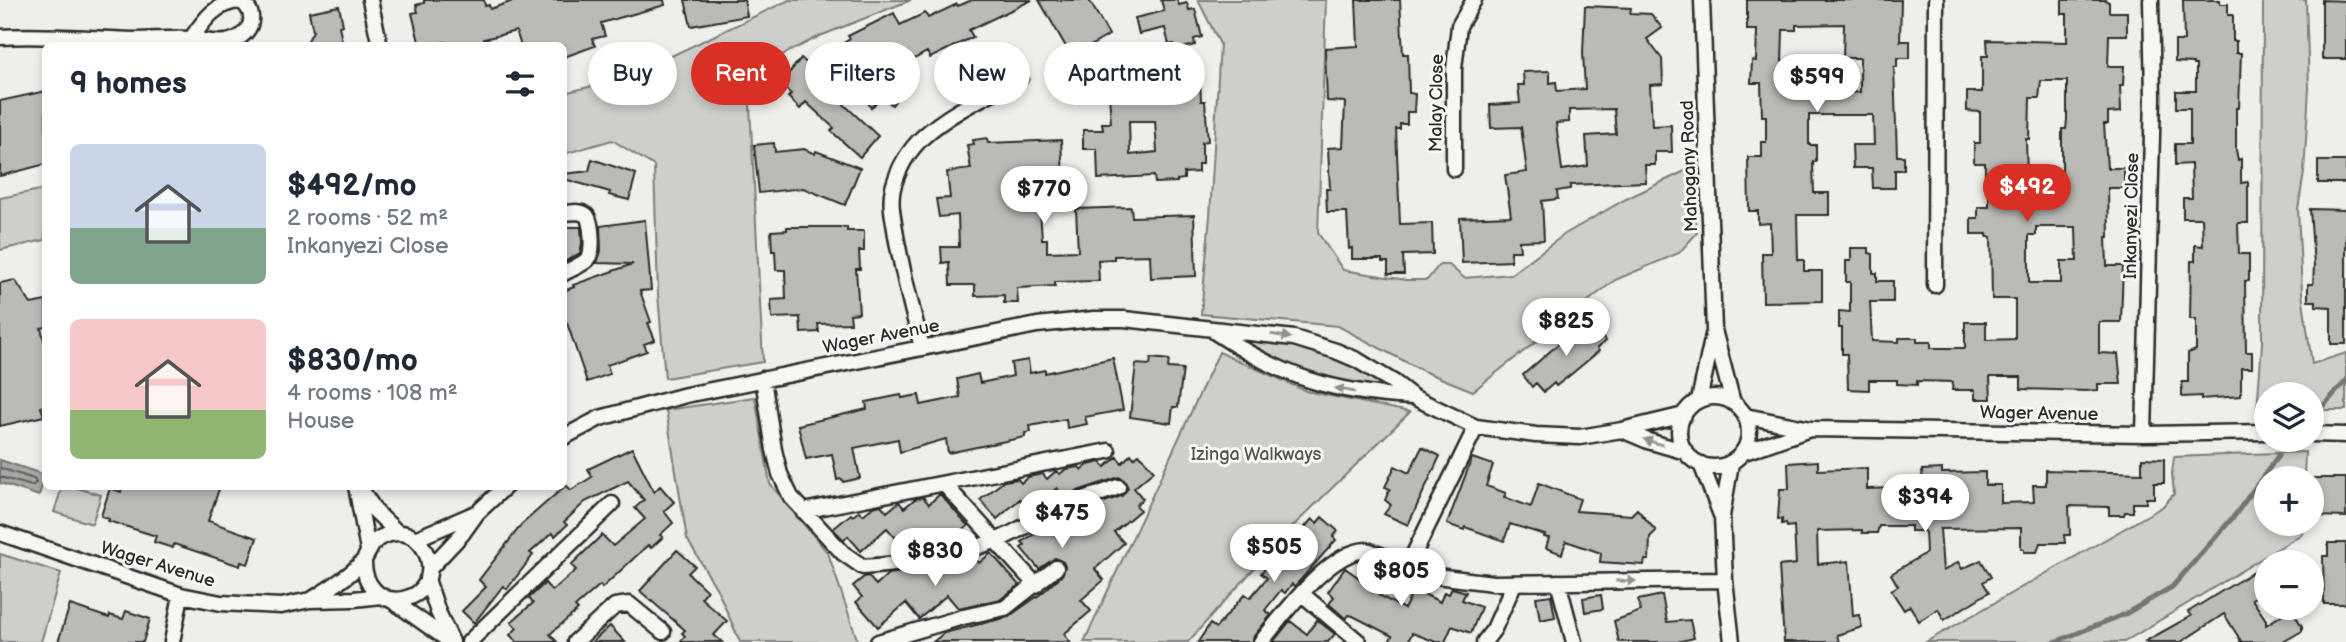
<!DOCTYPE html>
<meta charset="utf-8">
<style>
:root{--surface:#fff;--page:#f2f2f3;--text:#1f2937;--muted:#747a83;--accent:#d93025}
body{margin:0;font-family:"Balsamiq Sans",sans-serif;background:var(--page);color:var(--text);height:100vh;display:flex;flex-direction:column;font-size:26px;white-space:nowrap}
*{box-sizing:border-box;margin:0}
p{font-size:23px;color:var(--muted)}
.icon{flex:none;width:38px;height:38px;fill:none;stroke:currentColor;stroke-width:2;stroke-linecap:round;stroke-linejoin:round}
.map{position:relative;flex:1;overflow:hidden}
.sheet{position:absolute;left:42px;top:42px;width:525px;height:448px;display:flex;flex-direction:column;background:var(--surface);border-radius:10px;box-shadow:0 4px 10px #0003}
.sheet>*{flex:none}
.guide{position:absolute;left:588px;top:42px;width:665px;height:63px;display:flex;gap:14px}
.tools{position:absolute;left:2254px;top:382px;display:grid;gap:14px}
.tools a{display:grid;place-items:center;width:70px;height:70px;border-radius:50%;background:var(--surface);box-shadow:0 4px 10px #0003;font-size:35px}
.price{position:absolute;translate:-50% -60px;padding:0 16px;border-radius:24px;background:#fff;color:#222;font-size:23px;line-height:46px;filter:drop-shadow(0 2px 4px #0008)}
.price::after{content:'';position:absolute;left:50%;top:42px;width:21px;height:16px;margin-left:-10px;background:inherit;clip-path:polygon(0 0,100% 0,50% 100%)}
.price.active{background:var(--accent);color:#fff}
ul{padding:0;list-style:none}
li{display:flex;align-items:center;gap:21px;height:175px;padding:0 28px}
li span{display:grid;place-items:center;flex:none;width:196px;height:140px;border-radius:10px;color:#555}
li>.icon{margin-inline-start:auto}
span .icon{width:84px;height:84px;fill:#fffc;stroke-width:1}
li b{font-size:30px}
h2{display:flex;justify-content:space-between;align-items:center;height:84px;padding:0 28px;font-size:30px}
.tag{padding:0 24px;border-radius:32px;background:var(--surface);box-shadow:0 4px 10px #0003;font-size:24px;line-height:63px}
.tag.active{background:var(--accent);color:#fff}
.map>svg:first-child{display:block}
.green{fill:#cececa;stroke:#7c7c7a;stroke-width:2}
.water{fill:#a6a6a3;stroke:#757573;stroke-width:2}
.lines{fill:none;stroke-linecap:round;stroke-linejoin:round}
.shore{stroke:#5c5c5b;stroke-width:2}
.stream{stroke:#757573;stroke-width:5}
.building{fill:#babab7;stroke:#2b2b2b;stroke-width:2;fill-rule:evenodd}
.street-casing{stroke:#2b2b2b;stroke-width:19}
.street{stroke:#f6f6f2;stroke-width:14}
.oneway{fill:#90908e}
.labels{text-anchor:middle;stroke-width:6;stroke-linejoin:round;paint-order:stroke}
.street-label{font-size:18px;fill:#2b2b2b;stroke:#f6f6f2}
.park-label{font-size:18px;fill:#545453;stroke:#f6f6f2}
</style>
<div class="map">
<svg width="2346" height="642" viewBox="0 0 2346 642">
<rect width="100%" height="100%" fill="#eeeeea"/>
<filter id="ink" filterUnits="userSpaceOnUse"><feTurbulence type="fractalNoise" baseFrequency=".0143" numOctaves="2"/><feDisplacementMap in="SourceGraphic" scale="14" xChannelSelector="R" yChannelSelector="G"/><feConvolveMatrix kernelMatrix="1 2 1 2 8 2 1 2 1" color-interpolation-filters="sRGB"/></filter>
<g filter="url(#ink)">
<path class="green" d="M789,0H911L820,36L778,57L750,105L763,362L665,378L658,294L654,166L612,140L564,154V93L625,78Z
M1198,0H1326L1318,233L1343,270L1406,280H1427L1439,265H1449L1464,278L1511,274L1565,234L1626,199L1687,170L1697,233L1679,253L1615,280L1473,391L1423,371L1338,326L1201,314L1210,216L1220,44Z
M2263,0H2306L2309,88L2304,173L2298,209L2302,293L2312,364L2346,353V410H2312V394H2266V411H2257L2262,343Z
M45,189V240L0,250V198Z
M1250,339C1304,345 1339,355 1385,384L1384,388C1335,384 1290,371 1248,344Z
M1219,352L1306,391L1410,412L1287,532L1188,642H1084Z
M755,397L770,484L828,553L858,642H740L718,591L687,539L666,410Z
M2305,452L2304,478H2266V523H2303L2302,534L2124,642H1926L2162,507L2174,494L2172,474L2174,457Z
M62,487H74L101,495L92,524L54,512Z
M0,554L61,573L41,642H0Z"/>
<path class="water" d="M0,460L45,475L39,496L0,483Z"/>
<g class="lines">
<path class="shore" d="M0,468L34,479L36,483L32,486L0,477"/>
<path class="stream" d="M2324,405L2346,381
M2055,642L2125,614L2172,587L2235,515L2278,456"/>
</g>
<path class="building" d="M424,0H484L485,6L489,5L490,9L516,0H664L665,5L601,23L605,36L592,39L595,46L564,57V46H521L516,31L484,39L485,46H472V43L446,46L445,42L420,46L412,13L418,12L416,5L424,3Z
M685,0H744L747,16L691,26Z
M972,0H1032L969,30L973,37L930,58L927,52L884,76L902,92L892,105L882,96L871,108L863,94L869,88L861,81L855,69L851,72L837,47L850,39L848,36L894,13L900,25L925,13L928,18L957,4L958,6Z
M1039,0H1089L1109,35L1072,57Z
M1161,0H1177L1179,5L1187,3L1189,10L1195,9L1202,37L1194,39L1195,45L1175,50L1174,44L1169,45L1165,28L1139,34L1135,18L1164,11Z
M1356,0H1400L1403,54H1408L1409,93L1415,94L1414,112H1407V124H1400V129H1396L1400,224L1432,223L1433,254L1403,255L1404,274H1388V262H1382V259H1352V248L1349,249L1347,212H1327L1326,189H1330L1328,148L1343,147L1345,102L1327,101L1325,48L1358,46Z
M1747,0H1901L1900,41H1910V58H1897V67H1894L1897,156H1904V170H1895V188H1873L1872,168H1853L1852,145H1874L1873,115H1809V145H1816V162H1813L1814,193H1829V215H1797L1798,260H1804V271H1822V301L1763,302L1762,253H1771L1770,223L1758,224V211H1749L1748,157H1762V142H1766V116H1762L1761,83H1751L1752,60L1756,61L1757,30H1747ZM1844,24L1843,58H1860V92L1814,95V65H1793V61H1782L1783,30H1796V25Z
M2062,0H2105L2109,2V12H2127V35H2109L2108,66H2124L2123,85H2120L2121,112L2108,113V124H2104L2107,168H2124V188H2108L2109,237H2106L2107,266H2123L2121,322H2099V353L2118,354L2121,384H2098V390L2086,391L2021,389V377H1990L1991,399H1975V390H1952L1953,382L1917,381V385L1897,384V380H1869V390L1848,389L1847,354H1842V328H1839V311L1850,312V282H1846V261H1851V248H1869V253L1873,254V273H1877V281H1893V302H1870L1872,341L1899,342V338H1917V342H1931V348H1965V322H1986V340L2015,339V299H1992L1991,237H1987V234H1971V218H1978V207H1989V174H1985V163H1974V143H1980V112L1967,111V92H1982V56H1988L1987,40L2067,42V14H2062ZM2041,81H2067V120L2066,129H2062V177H2027L2026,139H2029L2030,98H2039ZM2036,227H2076L2077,261H2061V283H2029V235H2036Z
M2183,0H2220V4H2228V15H2233V41H2236V53H2241L2239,108H2236V150L2238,160L2241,159V183L2248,182V223H2238L2239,254H2249V281H2245L2246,352H2252V368H2241V396L2201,399V396L2182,397V382H2188V353L2196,350V319H2190L2191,261H2195V245L2203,246L2202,218H2183V198H2192L2191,164L2175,165V144H2190V108H2176V91H2196V65H2193V63L2175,62V41H2184Z
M2322,0L2346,1V59H2322Z
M339,6L343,25L339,26L343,46H305L313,31L309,12Z
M1585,6L1631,8L1630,13L1651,14L1662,28L1647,39L1662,59L1663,84L1650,85L1652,126L1671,125L1672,152H1655V165H1645L1646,182L1570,185V189L1557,191L1558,199L1542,201L1544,240L1519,241L1520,251H1511V261L1462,263L1460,218L1511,216L1505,175L1527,172L1521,127L1491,128L1490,105L1520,103L1518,85H1524L1523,72L1550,71V83L1556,82L1557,91L1585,89L1583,53ZM1614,109L1616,134L1586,136L1588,166L1562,170L1556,123L1569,122V110Z
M801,58L826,80L822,84L878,136L860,157L831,131L834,128L806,102L800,109L788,97L791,94L780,84Z
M1171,75V79L1200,78L1201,101H1205L1208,141L1202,142V164H1198V172L1184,173V179L1177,180V182L1155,183L1154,176L1098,179L1097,149H1083V130H1103L1102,123H1111L1109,94L1150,92V76ZM1129,121H1155L1157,152L1130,155Z
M46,91V164L0,176V101Z
M987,138L988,143L1061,140L1064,195L1039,196L1042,239H1047V252L1078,251L1076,209L1131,207L1132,217L1194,215L1196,276L1151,278L1150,255L1114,256V259L1098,260L1099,281L1055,282V286L1017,288L1018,303H1004V295L975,296V285H950L949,262L942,263L941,247H959L958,215L939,217L936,199L950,198L947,172L971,169L967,145L974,144L973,140Z
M774,143L775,152L804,149L815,154L816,151L860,168L845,205L803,188L759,193L754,145Z
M592,159L636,174L629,200L609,195L610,192L564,179V174L589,171Z
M2318,161H2346V183H2318Z
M2310,209L2346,210V344H2331V307L2316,306V301H2308V284H2313L2314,266Z
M645,220L651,290L640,291L651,322L648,323L655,340L644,344L647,351L607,365L610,374L587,382L567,323L564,325V291L574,287L573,285L633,264L597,263L601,251L600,226Z
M564,227H581L582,243L580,253L564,262Z
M787,227H847V231H864V251H859L860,269H856L859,313L850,314L851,323L818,324L819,332L801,333L800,317L772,318L771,300L786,299L785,270H776L775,251H772L771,231L787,230Z
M15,280L31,304L46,301V327L41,328L46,348V406L41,407L44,416L0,426V283Z
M1589,321L1606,341L1597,348L1599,351L1569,376L1556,386L1554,383L1544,392L1536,383L1532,387L1523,375L1579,326L1581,328Z
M1113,358L1123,410L1085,417L1087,424L1067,428L1066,419L1030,426L1031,432L1025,433V437L948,453L946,439L900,452L898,439L854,448L860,478L843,482L842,479L837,480L832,454L806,459L798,425L867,409L866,402L901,395L902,398L919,395L921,405L960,397L957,379L978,374L980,383L1013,376L1011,363L1028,360L1030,373L1045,370V373Z
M1151,358L1169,360L1168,368L1183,369L1178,407H1173L1171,423L1130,417L1136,364L1150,365Z
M1422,447L1440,456L1408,525L1384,514L1391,505L1385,500L1390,489L1385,487L1395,466L1409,473Z
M632,448L654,492L660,486L674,502L664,511L673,523L660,535L663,537L651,548L648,545L602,588L600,585L575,607L578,610L550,634L557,642H517L510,635L517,628L511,622L533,603L529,598L545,583L552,591L576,570L571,565L602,535L613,546L645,519L635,508L644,500L628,481L585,502L564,522L567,525L555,536L552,533L530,553L533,555L507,589L503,586L474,623L462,611L486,587L479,580L522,524L566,485L571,490L592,477L588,469Z
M1131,454L1134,458L1139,454L1154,471L1134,488L1143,499L1136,505L1140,510L1114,532L1124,543L1095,569L1104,580L1081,600L1091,611L1064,634L1070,642H933L944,633L1008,617L1042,593L1062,575L1065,566L1063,562L1055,558L1039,569L1021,548L1025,545L1022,542L1051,523L1056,528L1073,513L1122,496L1128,488L1124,480L1119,477L1063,496L1057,488L1031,511L1020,499L997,519L980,500L1004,481L1018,479L1021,483L1028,477L1043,474L1047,479L1056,471L1060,474L1066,469L1079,467L1082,470L1088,465L1101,462L1105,467L1117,457L1122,463Z
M1472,458L1493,465L1486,486L1506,493L1504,497L1531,507L1539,483L1580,499L1576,511L1631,515L1637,509L1656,531L1650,537L1649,560H1645L1644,565L1600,562L1601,553L1566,541L1562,554L1546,548L1549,538L1544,537L1545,535L1510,524L1504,541L1465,527L1464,530L1447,524Z
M2142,458L2164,459V483H2154V498H2146V503H2133V512H2125L2124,515H2109V507L2069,506L2070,535H2064L2065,543H2040L2037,552H2024V549L2021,548V528L1940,529L1943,571L1958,562L1962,569L1981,560L1991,577L1983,582L1989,592L1944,620L1938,609L1919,621L1910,606L1904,610L1891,590L1898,586L1891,574L1926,553L1925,531H1911V526H1879L1877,533H1862V530L1817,531L1818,564L1849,561L1853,616L1859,615L1862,627L1837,635L1839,642H1784L1779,566L1796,564L1794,526L1787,527L1786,523L1782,524V519H1778L1780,489H1789L1788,463L1818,461V470L1867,468V489L1923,487L1922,470L1942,469V473L1985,472V485H2001V503L2034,502L2033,485H2046V470L2142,473Z
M2313,478H2346V517L2316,516V507H2313Z
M122,486H220L208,521L257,538L248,564L241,562L240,566L174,544L173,548L154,542L156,536L108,521L109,519L101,516L110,488L121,492Z
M940,494L968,526L956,537L961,542L908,552L887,528L861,551L848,536L844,540L833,529L851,514L853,516L859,511L863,515L873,507L881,505L887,512L899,502L904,508L915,499L923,497L929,504Z
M1322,517L1338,531L1333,537L1336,540L1295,586L1292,584L1285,593L1281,590L1265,610L1271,615L1254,636L1252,642H1198L1210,624L1216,628L1245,594L1250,598L1267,578L1261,573L1278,552L1281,555L1312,519L1317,523Z
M2328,543H2346V604H2324L2323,556H2328Z
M677,550L695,566L688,573L707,591L701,598L727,621L714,635L722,642H680L685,636L682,633L685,630L640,591Z
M991,553L1019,585L1001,599L958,608L947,595L919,619L906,603L878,627L856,602L862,597L853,586L864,577L868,576L876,585L888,574L932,568L974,558L979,563Z
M1374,563L1393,575L1379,595L1404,609L1414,589L1440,602L1444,592L1449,594L1452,588L1466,592L1462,600L1481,607L1471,633L1452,626L1445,642H1436L1412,633L1408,642H1389L1392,636L1353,616L1349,615L1346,619L1329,604L1334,597L1328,592L1345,568L1362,580Z
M2266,564V590L2252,599L2266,620V625L2291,609L2302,626V631L2283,642H2239L2241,641L2224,614L2181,642H2144L2191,616L2188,612Z
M1551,595L1555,617L1540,620L1536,597Z
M1601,595L1603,609L1585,612L1583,598Z
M1662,595L1667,622L1690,620L1694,638L1677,642H1619L1614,621L1641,611L1638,600Z
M70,605L109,618L110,615L123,619L126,611L150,619L143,642H58Z
M1317,620L1335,634L1328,642H1273L1290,621L1307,634Z
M610,626L625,642H592Z"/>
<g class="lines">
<defs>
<path id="street" d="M370,0L380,46
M1702,0L1714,330L1733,403
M0,37C45,34 90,39 135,40C153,40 171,38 189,39C202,40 214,44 227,42C249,38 261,16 241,1C216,2 204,20 191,39
M1454,169V69L1459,26L1474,0
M564,213C570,213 580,210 586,215C592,220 594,253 588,259C582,265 571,269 564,273
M1935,285L1936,0
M1215,332C1282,377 1333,393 1413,397
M922,347C912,310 903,274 896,236C894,220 889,204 893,188C898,169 909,150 923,137C950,112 987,96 1020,78
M763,379L774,450L780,474L791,497L843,553L863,567C907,564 953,556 995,541C1019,532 1039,516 1062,507C1080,499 1099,495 1118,487
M1679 432a35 35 0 1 1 70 0a35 35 0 1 1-70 0Z
M1699,400L1713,335
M1745,416L1811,429L2144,434L2266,432
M1622,430L1648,441L1686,452
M2144,434L2153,97L2151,0
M2312,434L2346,435
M564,437L600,418L686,395L1037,325L1094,319H1124L1294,338L1336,351L1357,360L1395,383L1413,397L1476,427L1536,435L1580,437L1622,430L1684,415
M1742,453L1810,429
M1731,463L1722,516L1725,580L1732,642
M1701,464L1721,515
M945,485L1036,585
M356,486L368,550
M359,486L375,511L398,533
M803,511L1108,451
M0,533L181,595L221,603L281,606L310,600L354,599L381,596
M415,539L476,513
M1408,566L1476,427
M430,568L462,534L477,513L506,486
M427,579L438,612L452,642
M1558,582L1574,642
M1302,594L1359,642
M390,599L451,642
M311,600C328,589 349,577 363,561C370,552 370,542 382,537C427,515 451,590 403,599C378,604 363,582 364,560
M172,642L181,595
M469,642L612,504
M575,642L615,606L629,604L663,632
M878,642L963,617L1005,608L1056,568
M1261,642C1285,613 1329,551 1367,550L1436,576L1493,583L1725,580
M1484,642L1494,629L1514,584"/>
</defs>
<use href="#street" class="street-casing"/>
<use href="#street" class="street"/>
</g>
<defs><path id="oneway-solid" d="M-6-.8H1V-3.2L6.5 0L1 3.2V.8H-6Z" transform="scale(1.75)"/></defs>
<g class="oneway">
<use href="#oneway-solid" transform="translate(1281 336) rotate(10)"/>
<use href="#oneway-solid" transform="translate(1345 390) rotate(-169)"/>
<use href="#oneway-solid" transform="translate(1653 442) rotate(-162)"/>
<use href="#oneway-solid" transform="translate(1626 581)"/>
</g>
</g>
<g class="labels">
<g class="street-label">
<text transform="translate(1436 103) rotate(-89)" y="6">Malay Close</text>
<text transform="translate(1689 166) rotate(-92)" y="6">Mahogany Road</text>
<text transform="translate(2131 216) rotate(-89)" y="6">Inkanyezi Close</text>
<text transform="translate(881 336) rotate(-11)" y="6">Wager Avenue</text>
<text transform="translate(2039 413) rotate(1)" y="6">Wager Avenue</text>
<text transform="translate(158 564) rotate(17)" y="6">Wager Avenue</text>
</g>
<g class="park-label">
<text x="1256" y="460">Izinga Walkways</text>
</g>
</g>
</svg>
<div class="tools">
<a><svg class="icon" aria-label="layers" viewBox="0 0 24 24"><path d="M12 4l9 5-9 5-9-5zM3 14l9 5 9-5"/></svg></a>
<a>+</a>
<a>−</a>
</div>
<b class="price" style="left:1817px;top:114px">$599</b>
<b class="price active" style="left:2027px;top:224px">$492</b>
<b class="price" style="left:1044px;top:226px">$770</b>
<b class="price" style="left:1566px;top:358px">$825</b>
<b class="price" style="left:1925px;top:534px">$394</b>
<b class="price" style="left:1062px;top:550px">$475</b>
<b class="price" style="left:1274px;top:584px">$505</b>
<b class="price" style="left:935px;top:588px">$830</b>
<b class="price" style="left:1401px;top:608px">$805</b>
<div class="guide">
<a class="tag">Buy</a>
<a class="tag active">Rent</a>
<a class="tag">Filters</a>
<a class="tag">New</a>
<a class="tag">Apartment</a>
</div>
<section class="sheet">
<h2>9 homes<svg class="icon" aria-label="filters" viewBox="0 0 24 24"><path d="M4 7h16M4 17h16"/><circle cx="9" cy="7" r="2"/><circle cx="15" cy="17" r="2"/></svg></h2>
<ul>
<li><span style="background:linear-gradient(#c9d6e8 60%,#7fa58c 0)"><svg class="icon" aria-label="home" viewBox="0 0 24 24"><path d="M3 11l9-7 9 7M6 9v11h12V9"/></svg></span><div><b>$492/mo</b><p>2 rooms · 52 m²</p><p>Inkanyezi Close</p></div></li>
<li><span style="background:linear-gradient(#f6c9c9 65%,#8fb573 0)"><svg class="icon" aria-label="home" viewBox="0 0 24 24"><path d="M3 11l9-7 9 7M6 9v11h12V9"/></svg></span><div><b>$830/mo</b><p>4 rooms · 108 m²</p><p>House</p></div></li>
</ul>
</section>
</div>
